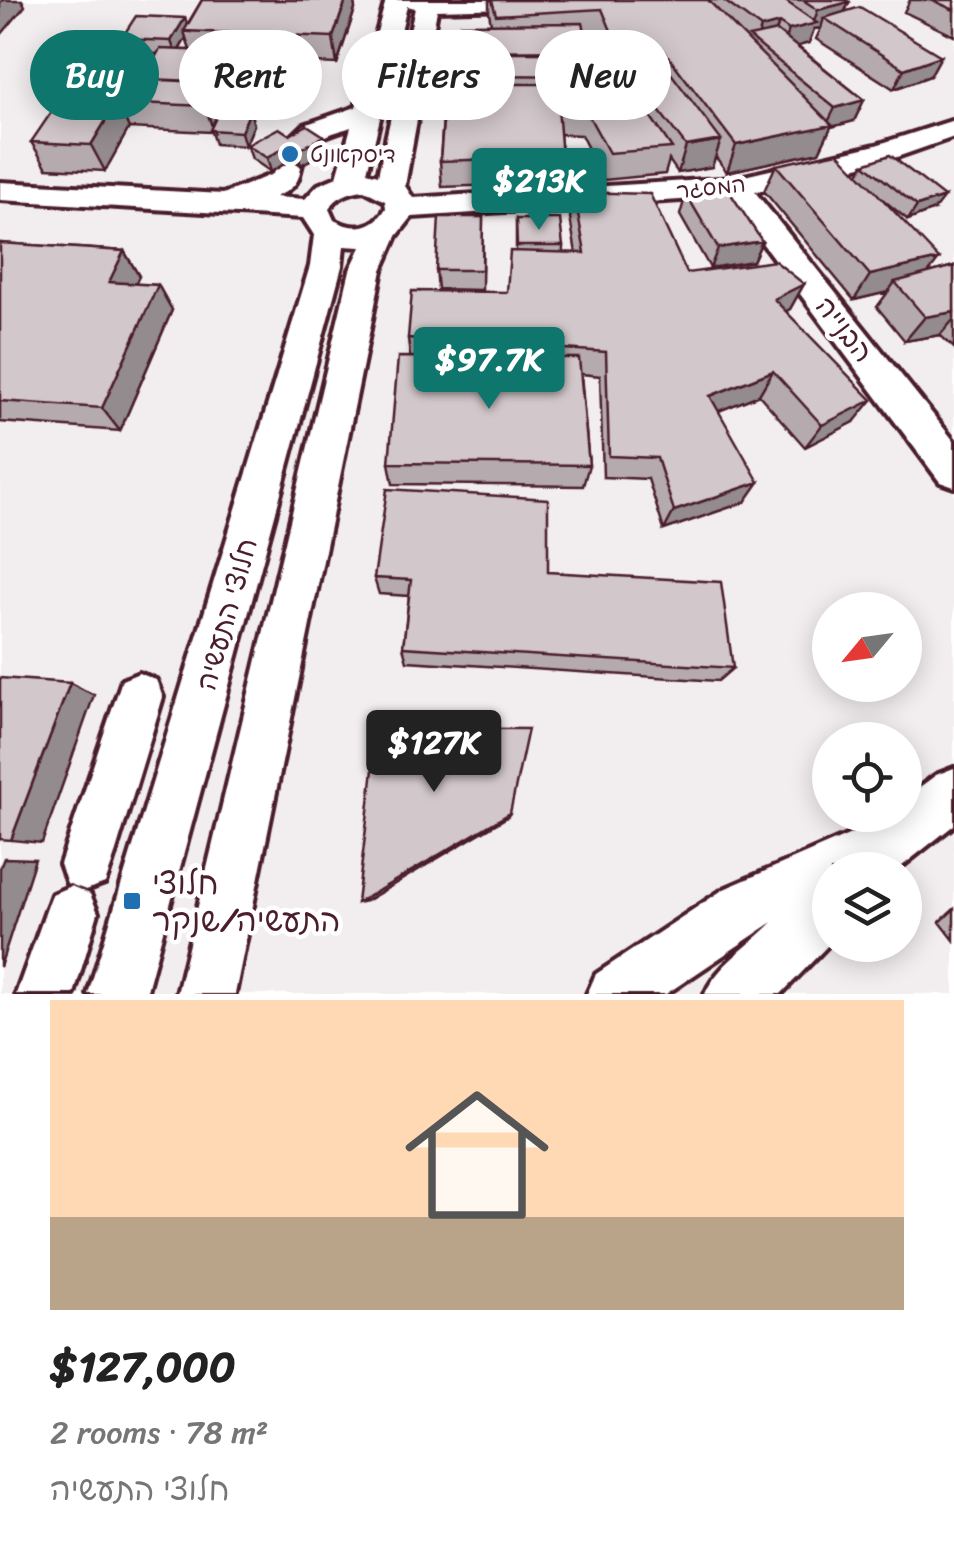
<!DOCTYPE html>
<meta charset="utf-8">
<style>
:root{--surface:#fff;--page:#f6f6f6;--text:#222;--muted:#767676;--accent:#0f766e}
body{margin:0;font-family:Sriracha,"Playpen Sans Hebrew",sans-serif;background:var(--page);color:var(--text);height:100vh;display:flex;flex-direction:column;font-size:38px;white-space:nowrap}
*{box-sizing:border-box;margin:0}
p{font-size:32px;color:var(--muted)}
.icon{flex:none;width:55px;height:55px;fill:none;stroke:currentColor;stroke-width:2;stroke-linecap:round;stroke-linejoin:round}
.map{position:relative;height:994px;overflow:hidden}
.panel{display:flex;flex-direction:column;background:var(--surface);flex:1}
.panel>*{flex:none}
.guide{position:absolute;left:30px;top:30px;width:895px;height:90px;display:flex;gap:20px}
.needle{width:65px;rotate:241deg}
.tools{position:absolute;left:812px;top:592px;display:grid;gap:20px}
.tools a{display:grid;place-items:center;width:110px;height:110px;border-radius:50%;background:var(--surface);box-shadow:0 5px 25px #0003;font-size:50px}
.price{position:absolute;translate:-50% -85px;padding:0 22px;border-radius:10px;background:var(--accent);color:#fff;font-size:32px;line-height:65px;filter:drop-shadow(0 2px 5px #0008)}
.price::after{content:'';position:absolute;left:50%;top:60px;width:30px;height:22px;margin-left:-15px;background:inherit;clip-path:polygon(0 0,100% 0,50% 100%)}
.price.current{background:#222;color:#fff}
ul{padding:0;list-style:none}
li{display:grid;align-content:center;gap:20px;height:530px;padding:0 50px}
li span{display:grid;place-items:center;height:310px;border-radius:0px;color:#555}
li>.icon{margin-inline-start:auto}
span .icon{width:180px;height:180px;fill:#fffc;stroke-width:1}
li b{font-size:42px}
.chip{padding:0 35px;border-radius:45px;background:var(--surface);box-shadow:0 5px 25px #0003;font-size:35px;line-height:90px}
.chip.current{background:var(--accent);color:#fff}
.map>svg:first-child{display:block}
.built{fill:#f2eeef;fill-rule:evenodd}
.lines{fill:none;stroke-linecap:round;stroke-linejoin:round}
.minor-casing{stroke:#4a1f2b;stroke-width:8}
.minor{fill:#fff;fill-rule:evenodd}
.wall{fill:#b5abaf;stroke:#4a1f2b;stroke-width:2.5;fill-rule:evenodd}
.shaded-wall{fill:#938b8e;stroke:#4a1f2b;stroke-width:2.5}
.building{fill:#d2c7cb;stroke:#4a1f2b;stroke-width:2.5}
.poi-dot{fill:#1f6fb2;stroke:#fff;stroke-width:4}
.labels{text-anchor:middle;stroke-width:9;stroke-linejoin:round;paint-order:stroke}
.far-poi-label{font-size:22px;fill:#4a1f2b;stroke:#fff;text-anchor:start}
.far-street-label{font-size:22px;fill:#4a1f2b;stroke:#fff}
.street-label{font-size:28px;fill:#4a1f2b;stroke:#fff}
.near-poi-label{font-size:32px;fill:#4a1f2b;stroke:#fff;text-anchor:start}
</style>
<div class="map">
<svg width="954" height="994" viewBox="0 0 954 994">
<rect width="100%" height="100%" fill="#fff"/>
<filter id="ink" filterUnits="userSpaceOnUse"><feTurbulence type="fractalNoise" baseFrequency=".01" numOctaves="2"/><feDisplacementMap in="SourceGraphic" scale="20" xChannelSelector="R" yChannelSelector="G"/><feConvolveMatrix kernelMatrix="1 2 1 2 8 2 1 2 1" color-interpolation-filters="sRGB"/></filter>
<g filter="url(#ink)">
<path class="built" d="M0,0H954V994H0ZM830,610H905V685H830ZM830,740H905V815H830ZM830,870H905V945H830Z"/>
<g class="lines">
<defs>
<path id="minor" d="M386,0H555L544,7L437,10L405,186L413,198L736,178L876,145L954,120V137L894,158L755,192L954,441V487L940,482L728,197L412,217L397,236L382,270L235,994H177L350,270L361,247L344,246L342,266L146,994H88L310,266L314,235L303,218L0,200V182L223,194L273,174L279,149L304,125L356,107ZM407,6L415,8L378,175L367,172ZM351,127L337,177L318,185L305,199L275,197C307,184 295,173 307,151C315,137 337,132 351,127ZM364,190L385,201L386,208C374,229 354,231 334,220L329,209C337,196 349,192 364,190Z
M139,673L156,680L163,697L112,864L105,883L86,890L67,883L60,864L122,680Z
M954,768V825L897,870H830V943L781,994H705C718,964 750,946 773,922L666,994H587L596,974L724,889L867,827L882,815H905V798L936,775Z
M71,886L90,894L98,913L74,994H16L52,894Z"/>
</defs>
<use href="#minor" class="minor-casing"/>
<use href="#minor" class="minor"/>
</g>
<path class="wall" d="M202,0H354L355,9L337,64L240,60L243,72L230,103H223L225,109L250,111L254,125L245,146L215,144L211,132L129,128L105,171L47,168L31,142L143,79L157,54L127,53L121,39L185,18L187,25ZM186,38L190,50H179Z
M489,0H846L849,2L845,12L941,56L930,76L894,89L816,39L821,28L814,29L809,43L797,46L864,100L854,121L831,127L819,152L727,172L715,156L712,167L678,173L669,160L665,174L604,180L581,135L560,134L562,157L558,183L442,187L440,161L444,102H437L436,75L491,24L489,12ZM598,35L607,58L592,57L589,52L586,36Z
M910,0H954V36L904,12Z
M290,135L327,150L301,165L292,159L271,172L252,159L247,145Z
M864,164L934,210L908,220L881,198L929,273L954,266V348L940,335L905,341L877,307L888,292L854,300L764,191L776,165L859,174Z
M574,192L687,273L804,284L790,309L786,311L854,422L805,447L759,395L718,411L745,502L664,530L648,479L603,477L600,376L581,374L589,465L583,486L393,484L389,463L410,357L408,338L507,292L516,251V219L563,246V253H576L570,218Z
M686,194L762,241L753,261L710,268L680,215Z
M483,217L482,290L438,289L436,270Z
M0,243L124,251L139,276L135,284L158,285L172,310L120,431L0,422Z
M548,572L733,668L718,681L407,661L403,647L409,596L379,594L374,578Z
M954,909V940L940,922Z"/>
<path class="shaded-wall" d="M2,0H22L25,6L0,36V3Z
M346,0H354L355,9L337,64L333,37Z
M849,2L840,22L824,18L821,28L814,29L809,43L781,51L789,30L813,24L818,10Z
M185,18L190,32L184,31L186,38L176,55L171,41Z
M779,23L772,43H756L761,28Z
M238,52L243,72L230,103L223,83Z
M941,56L930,76L894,89L904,69Z
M216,82L225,108L214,132L205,106Z
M864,100L854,121L831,127L819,152L727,172L736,145L826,126L835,108Z
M117,102L129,128L105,171L91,145Z
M250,111L254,125L245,146L241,132Z
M324,136L327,150L301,165L297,151Z
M721,140L712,167L678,173L686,146Z
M288,145L292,159L271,172L267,158Z
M944,197L934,210L908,220L917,206Z
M762,241L753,261L710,268L718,248Z
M124,251L139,276L124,307L109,282Z
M939,259L920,284L895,282L888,292L854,300L870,275Z
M804,284L790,309L761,324L774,299Z
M158,285L172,310L120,431L102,408Z
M954,312V319L940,335L905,341L925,317Z
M773,371L759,395L699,419L710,396Z
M872,400L854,422L805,447L822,425Z
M759,482L745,502L664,530L674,511Z
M70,683L94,695L42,843L11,840Z
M510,813L507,817L366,901L357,903Z
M4,858L35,859L0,967V868Z"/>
<path class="building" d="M202,0H346L333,37L184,31Z
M492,0H708L832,125L736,145L662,48L619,50L602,9L496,15Z
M723,0H784L817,23L789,30L779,23L761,28Z
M803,0H846L849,2L818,10Z
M932,0H954V10Z
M860,7L941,56L904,69L824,18Z
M136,16L185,18L171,41L121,39Z
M583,23L589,50L462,51L461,24Z
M777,31L864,100L835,108L749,37Z
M160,49L238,52L223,83L143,79Z
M438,52H592V57L627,59L658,56L721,140L686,146L651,100L640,101L672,148L609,153L585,109L558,107L562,157L440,161L446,84H614L612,76L436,75Z
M76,76L216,82L205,106L117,102L91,145L31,142Z
M220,109L250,111L241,132L210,130Z
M307,125L324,136L297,151L288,145L267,158L247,145L279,128L290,135Z
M838,152L939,259L870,275L776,165Z
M890,155L944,197L917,206L864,164Z
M727,188L762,241L718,248L686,194Z
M574,192L650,194L687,273L775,261L804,284L774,299L872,400L822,425L773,371L710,396L759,482L674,511L657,458L609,456L606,352L408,338L412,291L507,292L510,251L585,253Z
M439,217H483L482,270H436Z
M516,219H560L563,246H517Z
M0,243L124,251L109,282L158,285L102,408L0,401Z
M954,266V312L925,317L895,282Z
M398,357L579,358L589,465L389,463Z
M387,489L548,499V572L721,582L733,668L403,647L411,580L374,578Z
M0,678L70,683L11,840L0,839Z
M378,728L528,729L510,813L357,903Z"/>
</g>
<g class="poi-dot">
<circle cx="290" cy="154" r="10"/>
<rect x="122" y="891" width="20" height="20" rx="5"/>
</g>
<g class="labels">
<g class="far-poi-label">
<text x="310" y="162">דיסקאונט</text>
</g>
<g class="far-street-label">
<text transform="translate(711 187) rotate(-6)" y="8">המסגר</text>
</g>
<g class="street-label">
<text transform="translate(845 329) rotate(52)" y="10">הבנייה</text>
<text transform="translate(226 614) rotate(-74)" y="10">חלוצי התעשיה</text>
</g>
<g class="near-poi-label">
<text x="152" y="894">חלוצי<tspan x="152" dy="37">התעשיה/שנקר</tspan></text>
</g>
</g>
</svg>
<div class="tools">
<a><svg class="needle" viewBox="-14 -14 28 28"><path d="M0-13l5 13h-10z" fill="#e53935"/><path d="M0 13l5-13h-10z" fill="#767676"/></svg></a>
<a><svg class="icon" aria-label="locate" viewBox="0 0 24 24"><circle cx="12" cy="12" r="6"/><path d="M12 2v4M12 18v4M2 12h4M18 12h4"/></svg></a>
<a><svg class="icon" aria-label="layers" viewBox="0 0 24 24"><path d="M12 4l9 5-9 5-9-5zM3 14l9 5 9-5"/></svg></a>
</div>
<b class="price" style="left:539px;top:233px">$213K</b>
<b class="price" style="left:489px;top:412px">$97.7K</b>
<b class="price current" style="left:434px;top:795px">$127K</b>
<div class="guide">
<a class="chip current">Buy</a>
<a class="chip">Rent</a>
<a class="chip">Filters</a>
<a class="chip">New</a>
</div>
</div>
<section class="panel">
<ul>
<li><span style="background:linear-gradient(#ffd9b3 70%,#b9a48a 0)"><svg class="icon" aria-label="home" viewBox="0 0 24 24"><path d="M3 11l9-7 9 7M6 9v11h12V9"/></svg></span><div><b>$127,000</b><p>2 rooms · 78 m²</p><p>חלוצי התעשיה</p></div></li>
</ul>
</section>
